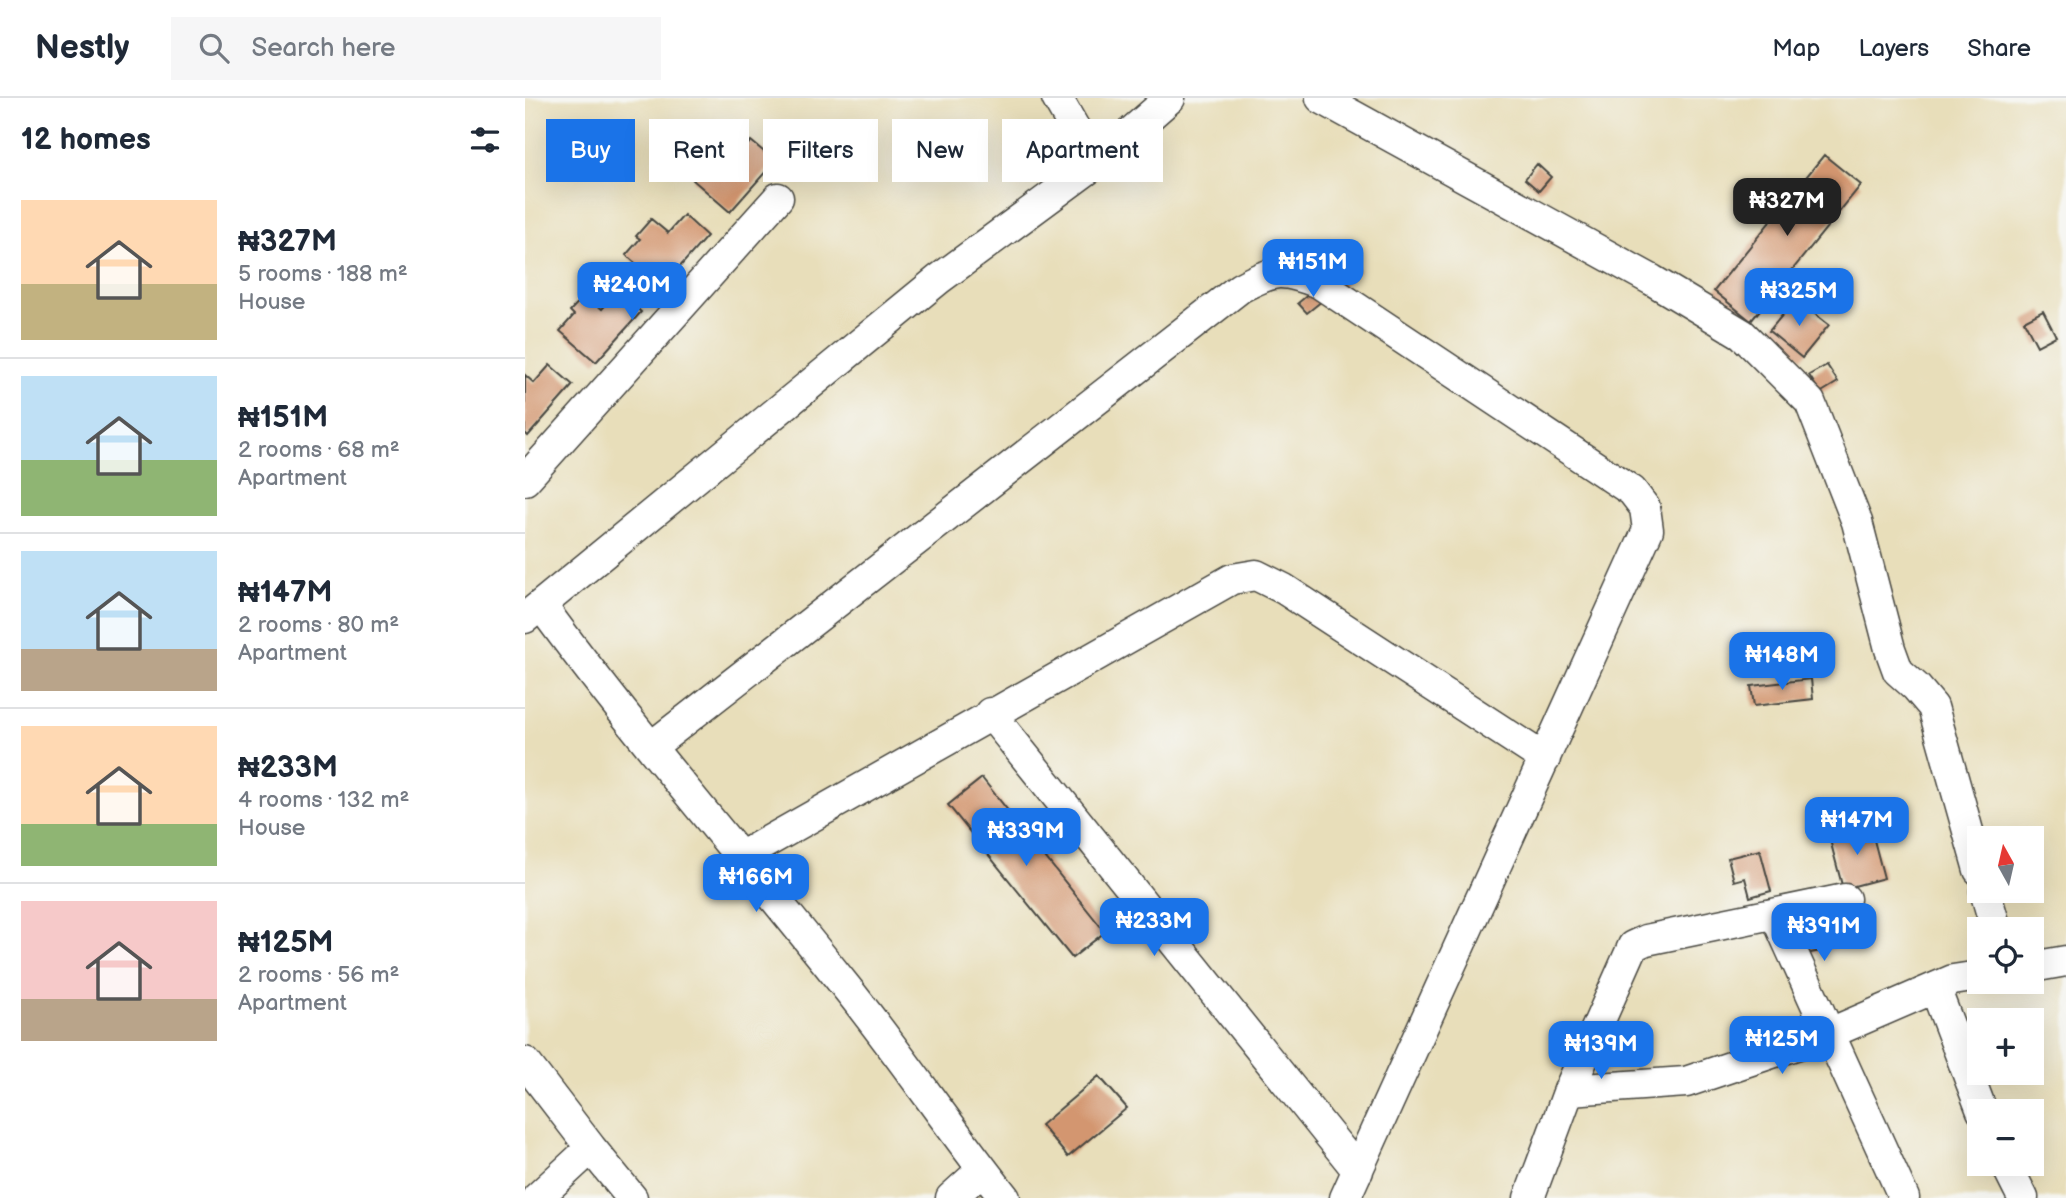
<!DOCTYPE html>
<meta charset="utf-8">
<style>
:root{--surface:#fff;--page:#f6f6f7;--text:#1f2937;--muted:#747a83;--line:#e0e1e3;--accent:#1a73e8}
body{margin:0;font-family:"Balsamiq Sans",sans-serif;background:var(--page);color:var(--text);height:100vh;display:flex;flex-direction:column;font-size:26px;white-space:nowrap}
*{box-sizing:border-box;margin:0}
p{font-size:23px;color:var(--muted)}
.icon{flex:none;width:38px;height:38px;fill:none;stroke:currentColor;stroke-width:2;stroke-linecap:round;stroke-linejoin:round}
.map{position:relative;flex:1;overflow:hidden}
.panel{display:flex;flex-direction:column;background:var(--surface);width:525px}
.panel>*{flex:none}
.guide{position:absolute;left:21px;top:21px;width:665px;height:63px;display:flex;gap:14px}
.needle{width:46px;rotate:352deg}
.buttons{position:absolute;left:1442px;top:728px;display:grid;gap:14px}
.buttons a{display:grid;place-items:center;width:77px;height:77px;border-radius:0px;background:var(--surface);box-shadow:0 7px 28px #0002;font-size:35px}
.price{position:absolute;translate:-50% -60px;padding:0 16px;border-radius:14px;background:var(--accent);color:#fff;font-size:23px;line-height:46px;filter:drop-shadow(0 2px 4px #0008)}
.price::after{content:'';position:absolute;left:50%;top:42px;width:21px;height:16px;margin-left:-10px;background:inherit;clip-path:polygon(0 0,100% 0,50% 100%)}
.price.active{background:#222;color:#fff}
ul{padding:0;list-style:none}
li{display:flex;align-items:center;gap:21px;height:175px;padding:0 21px}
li+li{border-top:2px solid var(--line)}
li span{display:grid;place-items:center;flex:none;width:196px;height:140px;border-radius:0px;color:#555}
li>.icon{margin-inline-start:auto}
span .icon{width:84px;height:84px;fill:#fffc;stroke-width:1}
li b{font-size:30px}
h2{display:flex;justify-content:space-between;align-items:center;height:84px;padding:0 21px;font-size:30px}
.tag{padding:0 24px;border-radius:0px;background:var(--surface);box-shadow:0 7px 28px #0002;font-size:24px;line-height:63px}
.tag.active{background:var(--accent);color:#fff}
header{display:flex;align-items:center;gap:42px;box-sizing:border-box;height:98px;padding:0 35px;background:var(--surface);border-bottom:2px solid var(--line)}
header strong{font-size:33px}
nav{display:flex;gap:38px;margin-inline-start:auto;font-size:24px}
.search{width:490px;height:63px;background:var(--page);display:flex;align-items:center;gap:18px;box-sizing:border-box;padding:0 24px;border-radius:0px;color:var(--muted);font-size:26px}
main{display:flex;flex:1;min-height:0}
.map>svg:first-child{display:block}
.building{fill:#d39670}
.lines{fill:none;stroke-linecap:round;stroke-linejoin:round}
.minor-casing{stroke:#474640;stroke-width:33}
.minor{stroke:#fff;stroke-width:30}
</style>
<header>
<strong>Nestly</strong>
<div class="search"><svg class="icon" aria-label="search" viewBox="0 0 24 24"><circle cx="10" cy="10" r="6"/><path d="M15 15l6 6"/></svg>Search here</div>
<nav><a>Map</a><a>Layers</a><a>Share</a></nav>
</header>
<main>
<section class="panel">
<h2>12 homes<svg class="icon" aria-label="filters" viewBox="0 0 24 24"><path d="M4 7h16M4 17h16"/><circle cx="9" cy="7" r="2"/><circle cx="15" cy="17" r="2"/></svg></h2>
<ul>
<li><span style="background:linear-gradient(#ffd9b3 60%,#c2b280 0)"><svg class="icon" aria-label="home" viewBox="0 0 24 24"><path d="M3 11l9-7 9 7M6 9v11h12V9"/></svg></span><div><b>₦327M</b><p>5 rooms · 188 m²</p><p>House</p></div></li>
<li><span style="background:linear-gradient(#bfe0f5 60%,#8fb573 0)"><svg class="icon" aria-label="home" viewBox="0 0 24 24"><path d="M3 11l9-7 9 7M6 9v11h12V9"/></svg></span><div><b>₦151M</b><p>2 rooms · 68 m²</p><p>Apartment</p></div></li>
<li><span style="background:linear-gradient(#bfe0f5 70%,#b9a48a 0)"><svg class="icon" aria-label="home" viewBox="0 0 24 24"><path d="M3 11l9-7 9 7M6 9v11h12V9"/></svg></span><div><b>₦147M</b><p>2 rooms · 80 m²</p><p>Apartment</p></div></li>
<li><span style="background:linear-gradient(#ffd9b3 70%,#8fb573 0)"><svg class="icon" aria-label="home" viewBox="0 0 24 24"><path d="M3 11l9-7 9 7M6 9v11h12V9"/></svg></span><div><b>₦233M</b><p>4 rooms · 132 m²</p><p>House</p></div></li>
<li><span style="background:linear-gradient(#f6c9c9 70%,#b9a48a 0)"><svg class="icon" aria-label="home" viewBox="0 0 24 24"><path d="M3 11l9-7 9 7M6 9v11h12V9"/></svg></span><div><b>₦125M</b><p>2 rooms · 56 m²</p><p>Apartment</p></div></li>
</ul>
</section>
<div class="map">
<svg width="1541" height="1100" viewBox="0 0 1541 1100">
<rect width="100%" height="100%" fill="#f6f6f2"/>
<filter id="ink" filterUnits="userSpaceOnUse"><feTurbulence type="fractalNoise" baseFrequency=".0143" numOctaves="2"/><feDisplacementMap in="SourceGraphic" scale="14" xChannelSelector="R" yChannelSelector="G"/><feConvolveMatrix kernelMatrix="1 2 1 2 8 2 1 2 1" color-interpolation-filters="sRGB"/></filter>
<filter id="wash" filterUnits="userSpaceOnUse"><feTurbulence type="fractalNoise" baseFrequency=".00686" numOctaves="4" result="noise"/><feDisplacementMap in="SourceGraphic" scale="28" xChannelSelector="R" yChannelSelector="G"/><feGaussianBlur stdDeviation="1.57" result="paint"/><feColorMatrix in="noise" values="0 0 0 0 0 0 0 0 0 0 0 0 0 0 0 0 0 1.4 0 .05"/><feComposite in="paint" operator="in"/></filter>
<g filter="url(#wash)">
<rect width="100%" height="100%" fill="#e8deba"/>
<g id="blocks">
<path class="building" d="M226,43L250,63L205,114L168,82L182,66L179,63L194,46L210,61Z
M1299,57L1336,87L1226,223L1189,193Z
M1012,66L1026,79L1014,93L1000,81Z
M159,117L182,138L137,189L101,157L115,141L111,138L126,121L143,135Z
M823,161L834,173L811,193L800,181Z
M795,187L803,198L782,215L773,205Z
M93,193L116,214L71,264L35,233L49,217L45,213L60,197L77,211Z
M1271,201L1304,227L1277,260L1244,233Z
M1518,213L1531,238L1512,248L1499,223Z
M25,267L48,287L3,338L0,335V277L9,285Z
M1302,267L1313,284L1295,295L1284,277Z
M1286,581L1288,601L1229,608L1226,588Z
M457,680L580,834L547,860L423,707Z
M1345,727L1359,780L1318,791L1304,738Z
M1235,752L1246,793L1225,799L1220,780L1209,783L1203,760Z
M1330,809L1337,845L1280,856L1273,820Z
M574,978L602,1010L543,1059L516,1027Z"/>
</g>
</g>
<g filter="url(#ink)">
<use href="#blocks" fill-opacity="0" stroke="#474640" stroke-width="2"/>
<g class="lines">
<defs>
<path id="minor" d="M532,0L570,66
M796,0L1127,182L1217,236L1285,304L1332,424L1365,551L1373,573L1391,589L1408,609L1454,772
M0,382L253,100
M16,507C111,637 217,758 317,884C374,954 424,1030 480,1100
M0,520L414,181L570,66L645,0
M465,615L833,1073
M126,649L715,190C751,171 756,171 794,185L1107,393L1120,410L1123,432L820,1100
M217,758L707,481L731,477L759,491L1020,661
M1460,793L1471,831
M1250,816L1379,1100
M1507,869L1541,863
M1410,890L1457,1013
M0,964L66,1050L107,1100
M1044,992L1161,984L1303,936L1428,882L1454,878
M1481,1066L1498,1100
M12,1100L66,1050
M426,1100L457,1072
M1004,1100L1044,992L1108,848L1121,842L1320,801"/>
</defs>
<use href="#minor" class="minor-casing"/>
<use href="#minor" class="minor"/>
</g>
</g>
</svg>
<div class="buttons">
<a><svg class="needle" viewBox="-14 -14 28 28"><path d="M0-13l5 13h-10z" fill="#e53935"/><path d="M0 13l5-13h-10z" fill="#747a83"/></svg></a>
<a><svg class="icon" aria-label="locate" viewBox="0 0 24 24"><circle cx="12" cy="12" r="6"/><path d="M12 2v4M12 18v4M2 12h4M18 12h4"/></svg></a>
<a>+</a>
<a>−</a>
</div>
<b class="price active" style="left:1262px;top:140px">₦327M</b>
<b class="price" style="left:788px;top:201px">₦151M</b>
<b class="price" style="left:107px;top:224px">₦240M</b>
<b class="price" style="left:1274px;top:230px">₦325M</b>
<b class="price" style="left:1257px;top:594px">₦148M</b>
<b class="price" style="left:1332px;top:759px">₦147M</b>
<b class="price" style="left:501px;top:770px">₦339M</b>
<b class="price" style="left:231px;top:816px">₦166M</b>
<b class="price" style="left:629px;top:860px">₦233M</b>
<b class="price" style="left:1299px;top:865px">₦391M</b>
<b class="price" style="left:1257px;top:978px">₦125M</b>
<b class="price" style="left:1076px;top:983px">₦139M</b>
<div class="guide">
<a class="tag active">Buy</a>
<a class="tag">Rent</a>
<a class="tag">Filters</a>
<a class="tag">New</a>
<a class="tag">Apartment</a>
</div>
</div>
</main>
